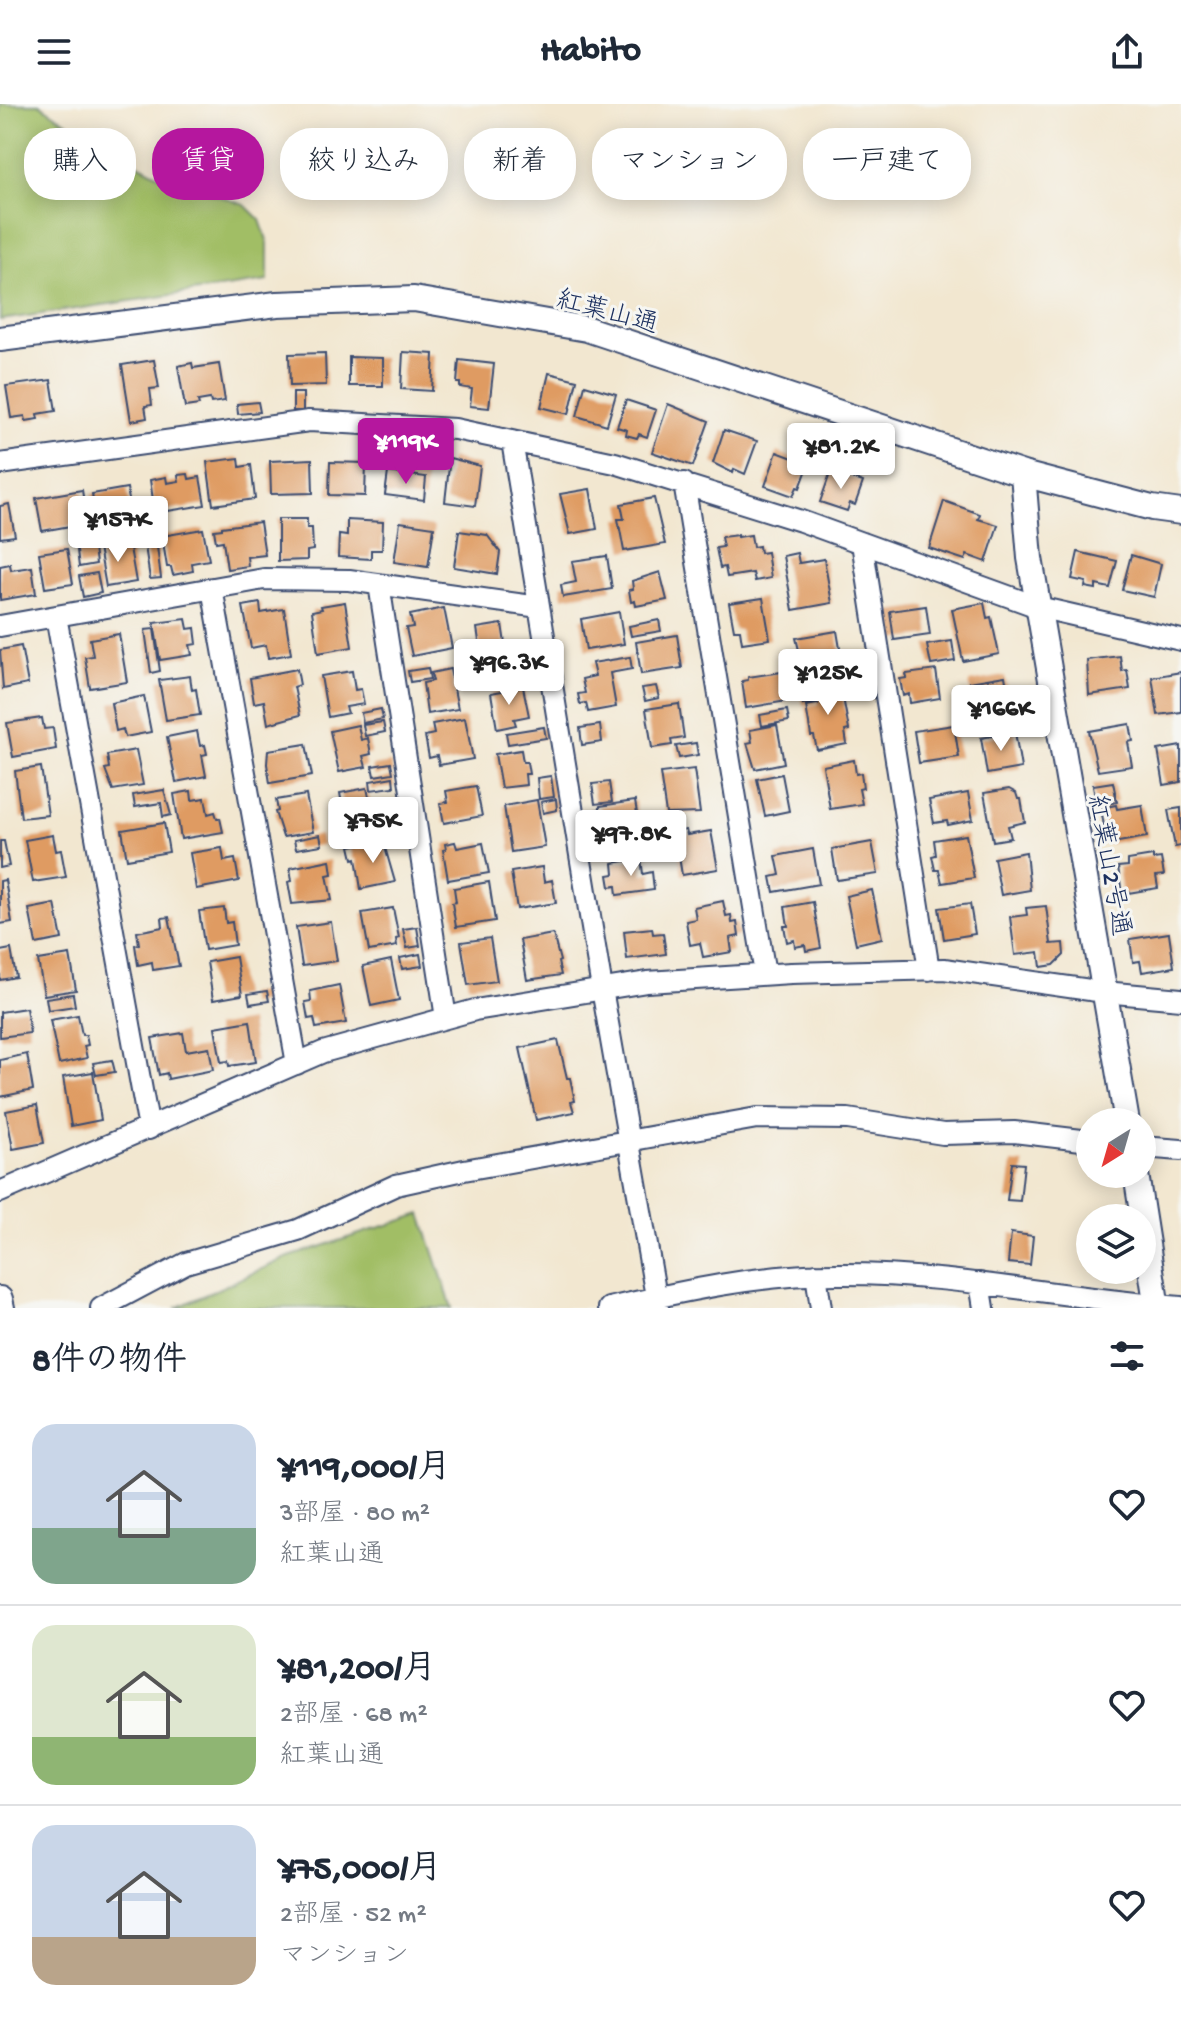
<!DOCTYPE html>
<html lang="ja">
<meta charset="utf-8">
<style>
:root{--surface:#fff;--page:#f2f2f3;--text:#1f2937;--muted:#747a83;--line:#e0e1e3;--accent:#b5179e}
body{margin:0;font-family:"Gochi Hand","Klee One",sans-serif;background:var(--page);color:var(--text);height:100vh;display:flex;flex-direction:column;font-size:30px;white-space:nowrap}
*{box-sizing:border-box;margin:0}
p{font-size:26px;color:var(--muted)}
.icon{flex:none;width:44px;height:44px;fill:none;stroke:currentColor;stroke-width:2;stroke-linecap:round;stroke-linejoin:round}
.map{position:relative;height:1204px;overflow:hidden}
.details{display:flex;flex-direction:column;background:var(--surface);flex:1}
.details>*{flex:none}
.hud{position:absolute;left:24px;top:24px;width:1134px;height:72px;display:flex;gap:16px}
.needle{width:52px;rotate:217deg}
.fabs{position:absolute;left:1076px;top:1004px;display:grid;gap:16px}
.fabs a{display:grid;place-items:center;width:80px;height:80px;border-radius:50%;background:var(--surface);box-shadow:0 4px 20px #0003;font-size:40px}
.price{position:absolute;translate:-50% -68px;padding:0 18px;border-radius:8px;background:#fff;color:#222;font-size:26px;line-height:52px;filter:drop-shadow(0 2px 4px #0008)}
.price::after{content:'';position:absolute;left:50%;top:48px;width:24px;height:18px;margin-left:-12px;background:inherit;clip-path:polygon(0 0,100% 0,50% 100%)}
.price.current{background:var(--accent);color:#fff}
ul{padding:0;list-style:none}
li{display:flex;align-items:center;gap:24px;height:200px;padding:0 32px}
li+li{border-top:2px solid var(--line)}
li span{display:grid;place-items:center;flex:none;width:224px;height:160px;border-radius:24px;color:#555}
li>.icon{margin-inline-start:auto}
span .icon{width:96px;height:96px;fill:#fffc;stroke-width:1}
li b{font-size:34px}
h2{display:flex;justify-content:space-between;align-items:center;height:96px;padding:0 32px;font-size:34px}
.pill{padding:0 28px;border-radius:32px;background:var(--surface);box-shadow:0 4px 20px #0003;font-size:28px;line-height:72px}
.pill.current{background:var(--accent);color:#fff}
header{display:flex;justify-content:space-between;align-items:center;height:104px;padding:0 32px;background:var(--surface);font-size:36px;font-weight:700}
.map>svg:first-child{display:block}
.green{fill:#a1be65;stroke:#5e7662;stroke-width:2}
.building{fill:#df9b62}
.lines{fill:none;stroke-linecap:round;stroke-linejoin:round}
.minor-casing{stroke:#3b4b6f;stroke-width:24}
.tertiary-casing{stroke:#3b4b6f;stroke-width:28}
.minor{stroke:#fff;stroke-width:20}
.tertiary{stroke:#fff;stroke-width:24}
.labels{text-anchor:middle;stroke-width:6;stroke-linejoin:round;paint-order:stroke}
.street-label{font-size:26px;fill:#1b2f5e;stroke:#f6f6f2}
</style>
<header><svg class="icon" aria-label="menu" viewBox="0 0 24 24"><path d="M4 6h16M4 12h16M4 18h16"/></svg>Habito<svg class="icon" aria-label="share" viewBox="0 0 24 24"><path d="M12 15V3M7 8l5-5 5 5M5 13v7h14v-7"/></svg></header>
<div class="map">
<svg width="1181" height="1204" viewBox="0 0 1181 1204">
<rect width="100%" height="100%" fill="#f6f6f2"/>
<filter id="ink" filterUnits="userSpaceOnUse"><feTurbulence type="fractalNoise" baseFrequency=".0125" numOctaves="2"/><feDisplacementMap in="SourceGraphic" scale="16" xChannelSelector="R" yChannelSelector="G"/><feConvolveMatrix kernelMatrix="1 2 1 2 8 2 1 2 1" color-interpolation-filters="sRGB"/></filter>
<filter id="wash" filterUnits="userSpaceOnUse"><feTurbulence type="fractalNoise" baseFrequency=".006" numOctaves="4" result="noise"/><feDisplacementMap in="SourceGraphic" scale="32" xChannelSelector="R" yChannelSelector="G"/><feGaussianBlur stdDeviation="1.8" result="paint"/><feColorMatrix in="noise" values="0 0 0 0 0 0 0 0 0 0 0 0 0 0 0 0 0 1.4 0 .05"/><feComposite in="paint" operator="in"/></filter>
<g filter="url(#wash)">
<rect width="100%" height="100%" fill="#f2e7d0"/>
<path class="green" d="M0,0H39L98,39L163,73L245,101L260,116L268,139V177L0,216Z
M421,1110L452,1204H176L286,1154Z"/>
<g id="blocks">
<path class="building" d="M403,248L434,250L432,287L401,285Z
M325,249L326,281L290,282L289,250Z
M349,253L383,254V282H349Z
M154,256L159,284L150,285L152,301L145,302L147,314L131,317L122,261Z
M459,256L494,260L489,304L470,302L472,285L460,283V279H457Z
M192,259L193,264L219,260L225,297L211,299L210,295L198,297L199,301L185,303L178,262Z
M549,269L577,276L569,310L541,303Z
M51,276L56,307L37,310L38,315L26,317L25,312L11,314L6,282Z
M585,281L616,290L607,321L577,312Z
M293,289H303V307H293Z
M626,296L656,306L647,333L639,330L637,334L626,331L627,326L617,323Z
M258,298L260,308L238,310L237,300Z
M668,300L709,317L693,362L652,348Z
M724,326L757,337L745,370L734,365L733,369L713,359Z
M777,348L809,360L800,384L797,383L793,392L765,382Z
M239,354L240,363L251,361L255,395L213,401L207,358Z
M450,354L480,362L475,402L445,398Z
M312,355L313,389L271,390L270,357Z
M330,358L366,359L365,392L329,391Z
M831,367L863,378L855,401L850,399L847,407L820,398Z
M388,368L426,373L424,396L385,391Z
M188,370L189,375L200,373L205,401L155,409L150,376L166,373L167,379L179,377L178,371Z
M127,384L132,414L97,420L92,390Z
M590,385L597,425L570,430L560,390Z
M82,386L87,419L42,427L36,394Z
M654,394L665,440L624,447L618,415H624L621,400Z
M944,397L980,410L978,415L998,421L986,458L967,451L965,456L929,444Z
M9,400L15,432L0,434V402Z
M278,415H307V424H312L313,446L307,447V456L278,457Z
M347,416L383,418L382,446H371V455L338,453L339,431L347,432Z
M260,418L265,451L247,453L248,462L227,465L223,437L216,438L214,426L222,425V423Z
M400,418L434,423L428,463L394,458Z
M203,425L209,456L192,459L193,467L173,471L171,463H167L162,432Z
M155,427L161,474L150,475L143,429Z
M459,427L487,431L500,448L497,470L454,463Z
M738,431V433L751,431L753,443L759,442L760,449L767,448L771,474L755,477L753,469L727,473L725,463L720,464L716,444L723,443L721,433Z
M93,436L96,460L79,463L76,438Z
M129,438L136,478L106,483L99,443Z
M67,445L73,480L45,484L39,449Z
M1078,448L1117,457L1110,484L1096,481V485L1085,483L1086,478L1072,475Z
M797,449L799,459L824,455L832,499L793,506L783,452Z
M1131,451L1161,460L1154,493L1122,486Z
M607,452L612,485L563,493L561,481L576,478L572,457Z
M10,460L11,466L32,463L36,490L0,496V462Z
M660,468L667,496L636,502L635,497L631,498L629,486L633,485L632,477Z
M97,469L101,489L83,493L79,472Z
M763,494L770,535L742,539L740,526H734L729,499Z
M345,498L352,543L318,549L312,507L322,505L321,502Z
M260,499L261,509L284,505L291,550L268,554L266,541L251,544L243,502Z
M984,499L987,514L991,513L999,550L963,557L952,505Z
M926,502L930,531L894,536L890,507Z
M444,504L452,544L412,552L406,524L413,523L410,511Z
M619,508L624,540L586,546L581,515Z
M186,515L188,525L195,524L197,540L190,541L192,551L160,556L154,519Z
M659,516L661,527L631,532L629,522Z
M502,520L510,572L485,576L477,524Z
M154,525L160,567L151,569L145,526Z
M837,527L844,568L806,574L796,534Z
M119,530L127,578L90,584L85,553L93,552L90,535Z
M677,531L682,564L641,570L636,538Z
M952,537L955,557L931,561L927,541Z
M21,542L28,580L3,585L0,546Z
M1120,552L1122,567L1127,566L1130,585L1089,591L1087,556Z
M630,553L632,565L610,569L616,603L588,608L586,599L580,600L578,590L585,589L582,575L595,572L592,559Z
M428,564L430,575L410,578L408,567Z
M297,565L300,581L294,583L300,611L268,620L264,597L254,599L250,574Z
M450,565L458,605L427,610L423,579L433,577L431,569Z
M936,566L940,594L910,599L909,590L903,592L900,575L907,574L906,570Z
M352,567L355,586L361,585L364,600L346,603L348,609L328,613L321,572Z
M782,568L787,597L746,604L742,577L748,576V573Z
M1181,568V608L1158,611L1152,573Z
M190,572L192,586L196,585L200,611L166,616L159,576Z
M1005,572L1007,584L1000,585L1002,597L1010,595L1012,610L975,616L969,578Z
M840,577L849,626L845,627L847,640L817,646L814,632H811L806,602L818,600L815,581Z
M656,582L659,594L645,597L642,584Z
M813,582L816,599L803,601L801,584Z
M523,583L529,612L514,615L516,621L497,625L491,589Z
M144,592L151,628L125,633L123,625L116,627L111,599Z
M679,600L684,634L671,636L672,641L652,644L646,605Z
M381,605L383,615L363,619L361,609Z
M787,606L789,617L762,622L760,611Z
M42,614L44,625L53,624L56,645L13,653L7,619Z
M465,614L473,655L439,661L437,652L429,654L425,632L434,630L432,620Z
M383,618L385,628L365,632L363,621Z
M1130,620L1133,637L1128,638L1132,662L1098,667L1089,627Z
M358,621L361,636L368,634L371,650L363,652L366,663L339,668L330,627Z
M600,621L602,638L582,641L580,624Z
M777,621L784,659L755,665L747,639L752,638L750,626Z
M954,621L959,653L919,659L914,627Z
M544,623L546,634L508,640L506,629Z
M197,627L200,642L205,641L207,650L202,651L206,672L176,678L167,633Z
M1015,628L1021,664L987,670L981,634Z
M696,639L698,651L679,654L676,642Z
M306,640L312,672L270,679L267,660L268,646Z
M1181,642V678L1164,681L1158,646Z
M136,646L143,681L113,686L105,665L109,664L107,651Z
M521,646L523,658H527L529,670H525L526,681L501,684L495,650Z
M854,656L856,670L861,669L863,684L859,685L862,700L830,705L823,662Z
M391,659L393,669L374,672L372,662Z
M41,663L48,711L21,714L15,667Z
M694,665L700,709L666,710L660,669Z
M782,670L789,707L765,712L757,675Z
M551,672L554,693L539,695L537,674Z
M393,673L394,683L371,686L370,677Z
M609,678L612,698L595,700L592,680Z
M1113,678L1117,698L1096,702L1093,681Z
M476,682L482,712L444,719L440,699L448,698L446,687Z
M367,684L370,697H373L375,725L347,729L340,689Z
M1009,685L1016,689L1018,695H1021L1025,718L1008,722L1011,734L993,737L984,689Z
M164,686L171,711L163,713L161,699L135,703L133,691Z
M191,687L192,696L205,694L208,710L215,708L217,714H220L223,728L181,735L174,690Z
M968,689L973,716L948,721L947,717L934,719L929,696Z
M306,691L313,728L283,733L275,708L278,707L276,696Z
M556,695L557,706L543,709L541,698Z
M537,696L545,743L511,748L504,702Z
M635,697L640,728L605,733L603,720L597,721L595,706L600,705V702Z
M1116,701L1117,705L1142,701L1147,733L1107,740L1101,704Z
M1181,704V742L1175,743L1168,706Z
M164,719L169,748L127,755L122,726Z
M686,726L687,731L711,727L718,765L682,771L675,728Z
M53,731L56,747L61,746L66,773L33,778L25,736Z
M320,731L322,741L296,745L294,736Z
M966,731L974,774L942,779L939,766H935L932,752L936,751L934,736Z
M0,737H4L9,762L0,764Z
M455,738L457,744L483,739L489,769L448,776L443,746L446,745L445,740Z
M872,738L878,770L837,776L832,745Z
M368,739L370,743L384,740L395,778L361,785L356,754L353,755L350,742Z
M222,744L224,757L235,755L239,777L196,785L190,749Z
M813,745L819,780L774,788L771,773L780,771L776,752Z
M1026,748L1030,786L1001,791L994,754Z
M1153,752V755L1161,754L1164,771L1156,772L1158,784L1122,790L1118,763L1128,762V756Z
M641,754L643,770L652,768L654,786L617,791L616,782L610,783L608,771L614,770L613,759Z
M330,756L332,770L327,771L332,796L292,800L288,778L292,777L290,764Z
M542,763L544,778L552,776L556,799L517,805L511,768Z
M5,776L12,818L0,820V777Z
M489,778L495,817L456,823L452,799L456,798L454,784Z
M872,786L882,834L856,840L846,792Z
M723,797L726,812L731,811L732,819L737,818L739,832L730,834L732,848L703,853L700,839L690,841L686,817L696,815L694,803Z
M813,798L821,844L806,847L805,841L795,843L794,836L787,838L784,822H788L785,803Z
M55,800L62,835L36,840L29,805Z
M970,800L975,830L944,835L939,804Z
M1046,802L1051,840L1063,839L1064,851L1054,861L1041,863L1039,848L1015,851L1010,813L1027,811L1026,804Z
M224,804L226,819L232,818L235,841L205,846L199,807Z
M393,804L399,834L396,835L397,842L369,847L362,809Z
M169,813L179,862L153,866L152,858L138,861L135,841L139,840L137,828L163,823L162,814Z
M331,818L337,857L302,862L296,823Z
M417,823L420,842L407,844L403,825Z
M652,824L653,830L663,829L666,850L627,855L624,827Z
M1169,829L1174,863L1142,868L1140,857L1133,858L1130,835Z
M553,830L560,857L558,858L561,871L527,876L520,836Z
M490,834L497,877L468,881L461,838Z
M11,845L16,873L0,876V847Z
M420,850L422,862L402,865L400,854Z
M70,851L76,886L44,891L38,856Z
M236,853L242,891L213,896L207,858Z
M391,856L399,896L371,902L363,862Z
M339,881L346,919L316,924L314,914L308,915L305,898L311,897L310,887Z
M267,887L269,897L250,900L248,890Z
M73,890L75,902L48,906L46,894Z
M26,904L30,929L0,933V908Z
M78,911L82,931H86L88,941L84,942L87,954L59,960L50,916Z
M250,917L256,958L229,962L228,957L221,958L215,923Z
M183,929L186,947L209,943L213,966L168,975L167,969L159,971L152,934Z
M558,936L567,974H570L575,997L571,998L574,1008L536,1016L520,944Z
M27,950L33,986L0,993V956Z
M112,956L115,968L96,971L93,959Z
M93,968L101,1016L71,1022L63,973Z
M37,1001L44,1039L13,1045L6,1007Z
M1012,1059L1024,1060L1020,1097L1007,1096Z
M1011,1129L1033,1132L1030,1161L1008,1159Z"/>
</g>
</g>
<g filter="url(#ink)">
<use href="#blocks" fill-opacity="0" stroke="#3b4b6f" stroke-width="2"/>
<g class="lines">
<defs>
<path id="minor" d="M512,337L602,885L658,1204
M0,360L309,317L455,325L615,359L801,417L1038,503L1181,536
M684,379L765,870
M862,439L929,866
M379,480L446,914
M212,484L297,960
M56,512L149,1025
M0,522L264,475L349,476L539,503
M1142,1043L1181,1046
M0,1088L323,948L475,906L647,878L791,869L944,865L1104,888L1181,895
M816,1170L821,1204
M980,1179L984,1204
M101,1204L186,1159L298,1126L396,1081L464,1066L757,1014L848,1015L943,1030L1014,1028L1090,1037
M609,1204C683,1187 761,1170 837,1170C953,1169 1066,1195 1181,1203"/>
<path id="tertiary" d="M0,235L277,200L414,195L587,225L1023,370L1152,404L1181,408
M1023,370L1030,454L1127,1018
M1136,1070L1157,1204
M0,1195L2,1204"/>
</defs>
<use href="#minor" class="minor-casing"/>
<use href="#tertiary" class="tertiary-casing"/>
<use href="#minor" class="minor"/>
<use href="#tertiary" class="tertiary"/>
</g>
</g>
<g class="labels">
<g class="street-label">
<text transform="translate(608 206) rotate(15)" y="9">紅葉山通</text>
<text transform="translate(1111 761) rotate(80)" y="9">紅葉山2号通</text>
</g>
</g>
</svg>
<div class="fabs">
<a><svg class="needle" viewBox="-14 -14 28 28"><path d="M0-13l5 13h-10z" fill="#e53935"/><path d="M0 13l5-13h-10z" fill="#747a83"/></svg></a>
<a><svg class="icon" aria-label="layers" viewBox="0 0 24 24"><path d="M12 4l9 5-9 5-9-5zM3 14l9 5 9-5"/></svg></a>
</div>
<b class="price current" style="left:406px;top:382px">¥119K</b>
<b class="price" style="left:841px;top:387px">¥81.2K</b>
<b class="price" style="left:118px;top:460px">¥157K</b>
<b class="price" style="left:509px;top:603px">¥96.3K</b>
<b class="price" style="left:828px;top:613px">¥125K</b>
<b class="price" style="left:1001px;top:649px">¥166K</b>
<b class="price" style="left:373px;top:761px">¥75K</b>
<b class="price" style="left:631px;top:774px">¥97.8K</b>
<div class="hud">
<a class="pill">購入</a>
<a class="pill current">賃貸</a>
<a class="pill">絞り込み</a>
<a class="pill">新着</a>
<a class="pill">マンション</a>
<a class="pill">一戸建て</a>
</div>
</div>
<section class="details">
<h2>8件の物件<svg class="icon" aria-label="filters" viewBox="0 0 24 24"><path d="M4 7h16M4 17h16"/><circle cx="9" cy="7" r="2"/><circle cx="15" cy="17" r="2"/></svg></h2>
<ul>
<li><span style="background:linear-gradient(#c9d6e8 65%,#7fa58c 0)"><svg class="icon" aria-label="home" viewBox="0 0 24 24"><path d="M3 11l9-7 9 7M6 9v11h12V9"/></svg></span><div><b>¥119,000/月</b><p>3部屋 · 80 m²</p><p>紅葉山通</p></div><svg class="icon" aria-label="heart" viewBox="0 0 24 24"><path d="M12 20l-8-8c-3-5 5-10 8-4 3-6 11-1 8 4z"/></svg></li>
<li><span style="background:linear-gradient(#dfe7d0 70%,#8fb573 0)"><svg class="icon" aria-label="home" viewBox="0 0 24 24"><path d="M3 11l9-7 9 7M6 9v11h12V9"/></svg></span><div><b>¥81,200/月</b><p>2部屋 · 68 m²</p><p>紅葉山通</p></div><svg class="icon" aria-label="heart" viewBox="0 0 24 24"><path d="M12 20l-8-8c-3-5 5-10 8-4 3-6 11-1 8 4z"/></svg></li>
<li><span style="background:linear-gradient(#c9d6e8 70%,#b9a48a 0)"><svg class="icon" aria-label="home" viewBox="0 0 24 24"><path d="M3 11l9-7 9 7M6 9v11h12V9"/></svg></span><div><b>¥75,000/月</b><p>2部屋 · 52 m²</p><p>マンション</p></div><svg class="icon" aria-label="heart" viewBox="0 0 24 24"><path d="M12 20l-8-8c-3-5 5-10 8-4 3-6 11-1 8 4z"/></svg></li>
</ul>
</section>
